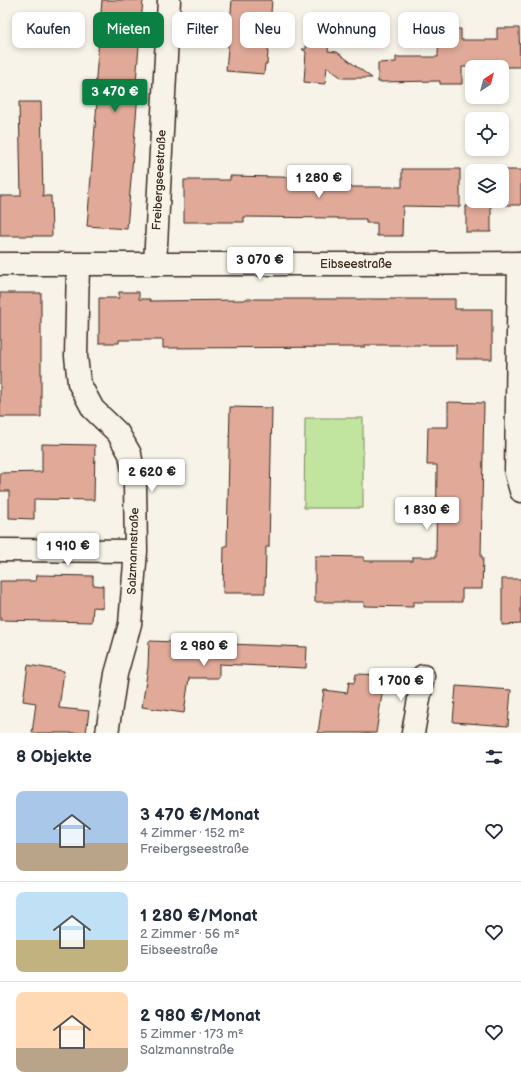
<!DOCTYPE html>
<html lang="de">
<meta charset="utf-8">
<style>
:root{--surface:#fff;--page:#f6f6f7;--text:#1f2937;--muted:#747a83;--line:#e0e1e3;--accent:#0b8043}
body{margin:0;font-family:"Balsamiq Sans",sans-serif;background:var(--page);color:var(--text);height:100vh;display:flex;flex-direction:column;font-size:15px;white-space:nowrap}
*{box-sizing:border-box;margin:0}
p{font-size:13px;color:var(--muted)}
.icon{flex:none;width:22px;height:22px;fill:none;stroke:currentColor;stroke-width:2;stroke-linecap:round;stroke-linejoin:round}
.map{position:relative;height:733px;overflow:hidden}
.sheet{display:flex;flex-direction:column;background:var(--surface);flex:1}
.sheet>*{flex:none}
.guide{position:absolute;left:12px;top:12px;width:497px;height:36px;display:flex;gap:8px}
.needle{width:26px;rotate:36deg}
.tools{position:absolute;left:465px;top:60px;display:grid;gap:8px}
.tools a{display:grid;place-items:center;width:44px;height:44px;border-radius:8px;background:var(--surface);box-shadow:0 2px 6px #0003;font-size:20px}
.price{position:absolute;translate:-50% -34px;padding:0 9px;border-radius:4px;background:#fff;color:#222;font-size:13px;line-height:26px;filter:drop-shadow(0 1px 2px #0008)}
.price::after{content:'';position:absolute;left:50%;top:24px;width:12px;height:9px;margin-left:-6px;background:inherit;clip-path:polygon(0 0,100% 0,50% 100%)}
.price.current{background:var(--accent);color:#fff}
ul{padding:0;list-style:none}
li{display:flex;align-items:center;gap:12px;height:100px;padding:0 16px}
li+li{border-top:1px solid var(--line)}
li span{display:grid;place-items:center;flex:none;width:112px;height:80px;border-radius:8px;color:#555}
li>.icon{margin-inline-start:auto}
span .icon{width:48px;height:48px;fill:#fffc;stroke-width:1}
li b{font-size:17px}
h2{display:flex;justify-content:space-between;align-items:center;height:48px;padding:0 16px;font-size:17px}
.chip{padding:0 14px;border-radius:8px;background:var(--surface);box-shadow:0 2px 6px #0003;font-size:14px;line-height:36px}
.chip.current{background:var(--accent);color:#fff}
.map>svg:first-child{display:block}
.green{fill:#c1e59f;stroke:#7e885e}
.building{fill:#e0a998;stroke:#3b2a1e}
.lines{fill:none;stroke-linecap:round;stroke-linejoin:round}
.street-casing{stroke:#3b2a1e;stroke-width:25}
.street{stroke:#f7f3e8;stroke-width:22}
.labels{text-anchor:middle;stroke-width:3;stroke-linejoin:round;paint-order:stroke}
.street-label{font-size:12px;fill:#3b2a1e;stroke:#f7f3e8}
</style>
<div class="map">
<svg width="521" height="733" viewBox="0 0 521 733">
<rect width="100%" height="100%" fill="#f7f3e8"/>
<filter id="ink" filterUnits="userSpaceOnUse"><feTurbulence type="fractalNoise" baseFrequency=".025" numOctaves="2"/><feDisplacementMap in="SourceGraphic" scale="8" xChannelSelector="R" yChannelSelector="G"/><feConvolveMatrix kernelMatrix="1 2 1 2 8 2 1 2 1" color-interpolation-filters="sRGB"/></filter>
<g filter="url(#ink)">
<path class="green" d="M305,418H363V508H304Z"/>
<path class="building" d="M102,0H143L135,93H138L127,229L87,226L98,90H95Z
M232,0H272L267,64H265L264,74L226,71Z
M309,17L331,19L328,51L337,52L372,78H342L327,67L325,84L304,82L306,52L302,49H306Z
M497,28H519L520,67H462V84H440V81L378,82V63L396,62V57H438L439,29H461V40H497Z
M19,102H41L43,196H51L52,236H0V196H21Z
M402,169H460V207L403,206L402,236H377V223H366V219H338V218L244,217V222H184V180H230V176L323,178V187H402Z
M497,170H521V205H497V201H502V171H497Z
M466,206H491V232H466Z
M119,292H139V299H150V301L245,300V299H455V309H492V359H456V345H365V347L163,348V340H119V343H99V298H119Z
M0,293H41V417H0Z
M448,402L484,403L481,557H483L482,589H462V602H413V607L364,606V602H315V556L364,557V561H413V557H436L437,465H427L428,427H448Z
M230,407L272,408L269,547H266L265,593H223L224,546H227Z
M42,444L95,445L94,500L34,499V519L9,518V491H0V473L42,472Z
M37,575L93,576V585L103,586V608L93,607L92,622L0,620V581H36Z
M502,579H521V624L502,625Z
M149,641L307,647L306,668L219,664V678H189L184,713L142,707L148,667Z
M28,665L64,671L59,708L89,711L86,733H32L36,703L23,701Z
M356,674L385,675L376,733H318L324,690L347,693L349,682L354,683Z
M456,686L511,690L508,726L453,722Z"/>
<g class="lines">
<defs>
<path id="street" d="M519,263L516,473L521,491
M0,264H378L521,263
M155,264L169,0
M78,265L76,356L79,383L93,409L118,433L130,454L135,483L136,551L130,624L116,674L107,733
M0,550L136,551
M413,733L423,676"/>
</defs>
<use href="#street" class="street-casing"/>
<use href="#street" class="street"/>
</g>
</g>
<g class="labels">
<g class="street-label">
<text transform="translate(159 180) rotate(-87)" y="4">Freibergseestraße</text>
<text x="356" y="268">Eibseestraße</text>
<text transform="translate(133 551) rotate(-88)" y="4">Salzmannstraße</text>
</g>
</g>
</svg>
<div class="tools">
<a><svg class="needle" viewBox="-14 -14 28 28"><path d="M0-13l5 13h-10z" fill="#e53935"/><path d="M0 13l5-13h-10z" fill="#747a83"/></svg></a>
<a><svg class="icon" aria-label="locate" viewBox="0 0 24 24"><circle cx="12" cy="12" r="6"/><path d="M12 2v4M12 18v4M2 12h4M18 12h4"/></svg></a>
<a><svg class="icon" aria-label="layers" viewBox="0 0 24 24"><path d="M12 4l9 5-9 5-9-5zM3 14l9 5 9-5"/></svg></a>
</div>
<b class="price current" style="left:115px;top:113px">3 470 €</b>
<b class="price" style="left:319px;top:199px">1 280 €</b>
<b class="price" style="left:260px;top:281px">3 070 €</b>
<b class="price" style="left:152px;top:493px">2 620 €</b>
<b class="price" style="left:427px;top:531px">1 830 €</b>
<b class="price" style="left:68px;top:567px">1 910 €</b>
<b class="price" style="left:204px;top:667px">2 980 €</b>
<b class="price" style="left:401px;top:702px">1 700 €</b>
<div class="guide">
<a class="chip">Kaufen</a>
<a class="chip current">Mieten</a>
<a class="chip">Filter</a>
<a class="chip">Neu</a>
<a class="chip">Wohnung</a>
<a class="chip">Haus</a>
</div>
</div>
<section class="sheet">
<h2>8 Objekte<svg class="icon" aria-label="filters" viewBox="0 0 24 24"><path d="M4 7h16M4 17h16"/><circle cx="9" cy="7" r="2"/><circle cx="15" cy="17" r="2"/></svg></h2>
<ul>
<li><span style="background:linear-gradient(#a9c7e8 65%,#b9a48a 0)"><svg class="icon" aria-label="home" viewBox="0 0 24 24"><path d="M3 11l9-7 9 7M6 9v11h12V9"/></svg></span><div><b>3 470 €/Monat</b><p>4 Zimmer · 152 m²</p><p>Freibergseestraße</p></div><svg class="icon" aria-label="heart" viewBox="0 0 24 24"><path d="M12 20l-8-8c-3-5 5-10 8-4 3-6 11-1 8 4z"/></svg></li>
<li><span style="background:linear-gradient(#bfe0f5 60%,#c2b280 0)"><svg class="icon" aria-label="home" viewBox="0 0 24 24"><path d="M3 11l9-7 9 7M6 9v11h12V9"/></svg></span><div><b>1 280 €/Monat</b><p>2 Zimmer · 56 m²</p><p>Eibseestraße</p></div><svg class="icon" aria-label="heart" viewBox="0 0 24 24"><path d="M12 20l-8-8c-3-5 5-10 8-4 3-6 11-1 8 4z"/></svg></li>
<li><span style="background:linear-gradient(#ffd9b3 70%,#b9a48a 0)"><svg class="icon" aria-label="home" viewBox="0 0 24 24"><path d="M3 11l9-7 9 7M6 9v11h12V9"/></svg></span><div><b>2 980 €/Monat</b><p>5 Zimmer · 173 m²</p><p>Salzmannstraße</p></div><svg class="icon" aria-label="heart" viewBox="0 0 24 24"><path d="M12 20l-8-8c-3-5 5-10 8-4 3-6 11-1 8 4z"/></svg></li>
</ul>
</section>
